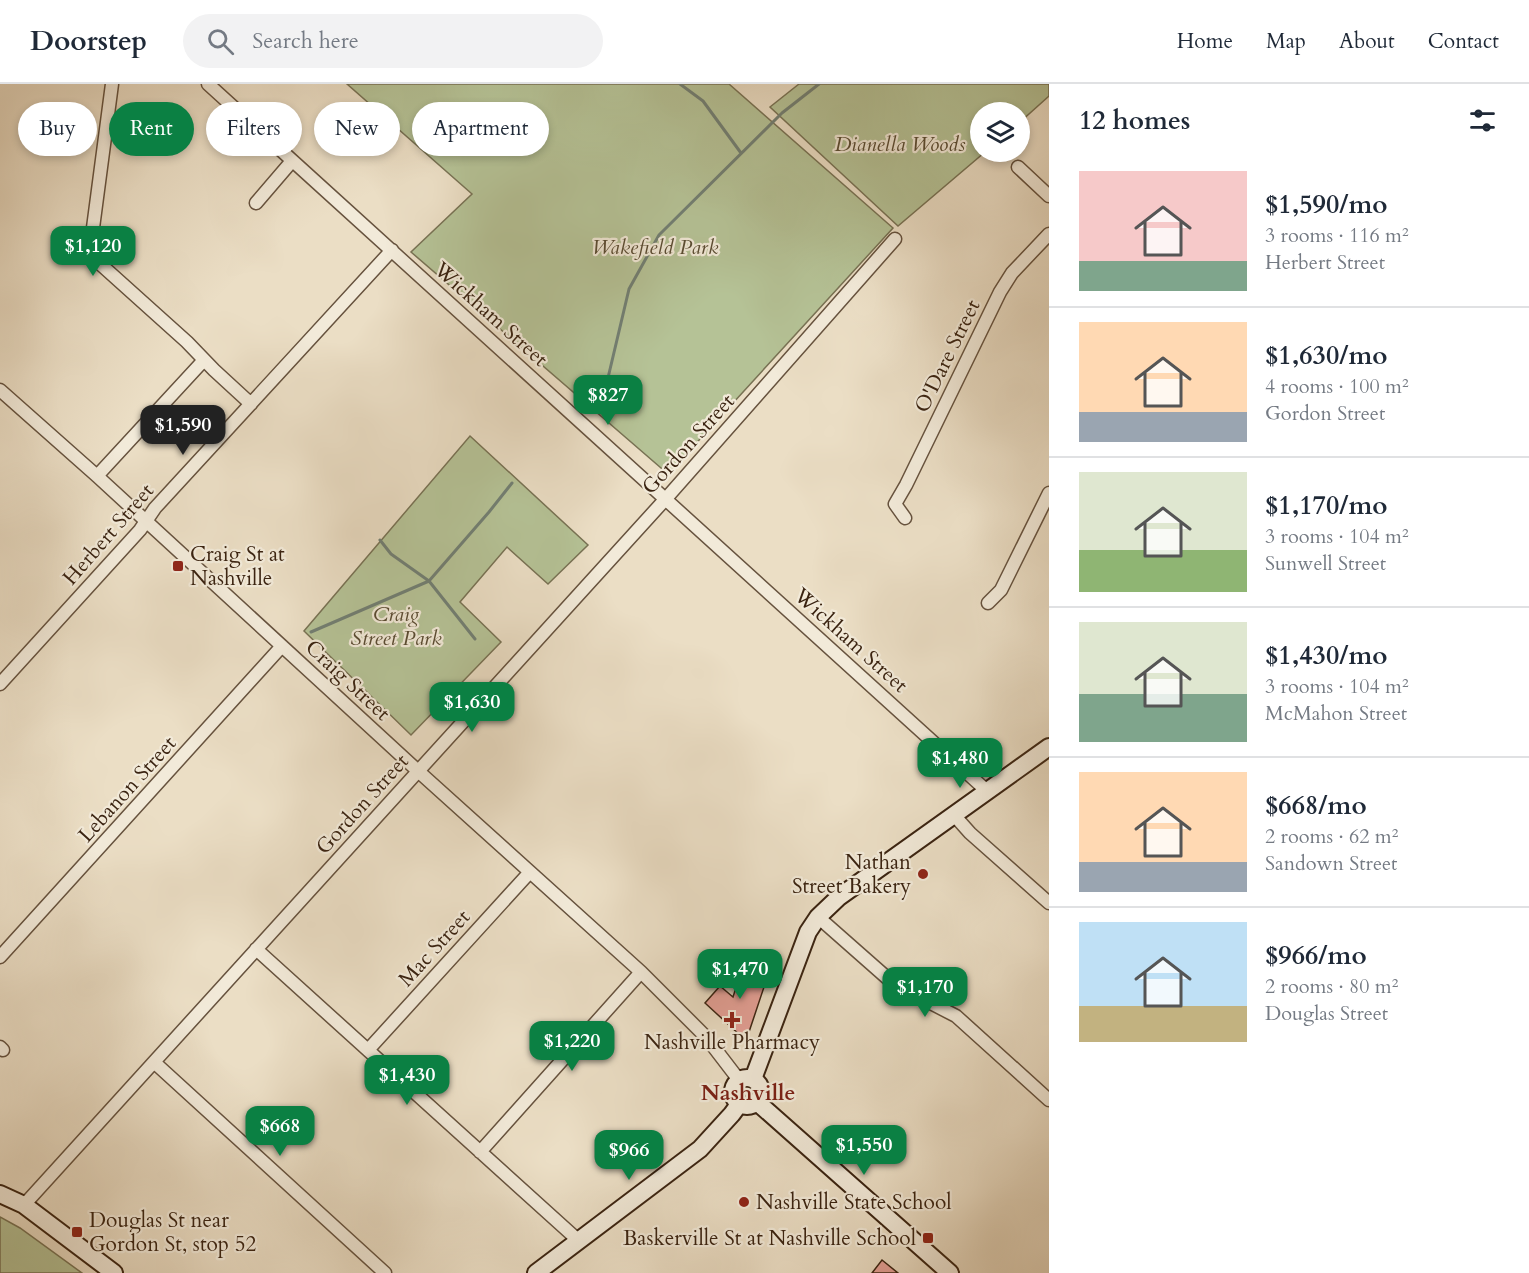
<!DOCTYPE html>
<meta charset="utf-8">
<style>
:root{--surface:#fff;--page:#f2f2f3;--text:#1f2937;--muted:#747a83;--line:#e0e1e3;--accent:#0b8043}
body{margin:0;font-family:Cardo,serif;background:var(--page);color:var(--text);height:100vh;display:flex;flex-direction:column;font-size:22px;white-space:nowrap}
*{box-sizing:border-box;margin:0}
p{font-size:20px;color:var(--muted)}
.icon{flex:none;width:33px;height:33px;fill:none;stroke:currentColor;stroke-width:2;stroke-linecap:round;stroke-linejoin:round}
.map{position:relative;flex:1;overflow:hidden}
.drawer{display:flex;flex-direction:column;background:var(--surface);width:480px}
.drawer>*{flex:none}
.hud{position:absolute;left:18px;top:18px;width:570px;height:54px;display:flex;gap:12px}
.controls{position:absolute;left:970px;top:18px;display:grid;gap:12px}
.controls a{display:grid;place-items:center;width:60px;height:60px;border-radius:50%;background:var(--surface);box-shadow:0 3px 9px #0003;font-size:30px}
.price{position:absolute;translate:-50% -51px;padding:0 14px;border-radius:12px;background:var(--accent);color:#fff;font-size:20px;line-height:39px;filter:drop-shadow(0 2px 3px #0008)}
.price::after{content:'';position:absolute;left:50%;top:36px;width:18px;height:14px;margin-left:-9px;background:inherit;clip-path:polygon(0 0,100% 0,50% 100%)}
.price.selected{background:#222;color:#fff}
ul{padding:0;list-style:none}
li{display:flex;align-items:center;gap:18px;height:150px;padding:0 30px}
li+li{border-top:2px solid var(--line)}
li span{display:grid;place-items:center;flex:none;width:168px;height:120px;border-radius:0px;color:#555}
li>.icon{margin-inline-start:auto}
span .icon{width:72px;height:72px;fill:#fffc;stroke-width:1}
li b{font-size:26px}
h2{display:flex;justify-content:space-between;align-items:center;height:72px;padding:0 30px;font-size:26px}
.chip{padding:0 21px;border-radius:27px;background:var(--surface);box-shadow:0 3px 9px #0003;font-size:21px;line-height:54px}
.chip.selected{background:var(--accent);color:#fff}
header{display:flex;align-items:center;gap:36px;box-sizing:border-box;height:84px;padding:0 30px;background:var(--surface);border-bottom:2px solid var(--line)}
header strong{font-size:28px}
nav{display:flex;gap:33px;margin-inline-start:auto;font-size:21px}
.search{width:420px;height:54px;background:var(--page);display:flex;align-items:center;gap:15px;box-sizing:border-box;padding:0 21px;border-radius:33px;color:var(--muted);font-size:22px}
main{display:flex;flex:1;min-height:0}
.map>svg:first-child{display:block}
.green{fill:#b5c296;stroke:#787254;stroke-width:1.5}
.lines{fill:none;stroke-linecap:round;stroke-linejoin:round}
.stream{stroke:#727f73;stroke-width:3}
.building{fill:#e6a198;stroke:#3a2311;stroke-width:1.5}
.street-casing{stroke:#66523e;stroke-width:15}
.secondary-casing{stroke:#3a2311;stroke-width:20}
.street{stroke:#f2ead9;stroke-width:12}
.secondary{stroke:#f2ead9;stroke-width:16}
.poi-dot{fill:#8f2418;stroke:#f2ead9;stroke-width:2}
.labels{text-anchor:middle;stroke-width:4.5;stroke-linejoin:round;paint-order:stroke}
.park-label{font-size:21px;font-style:italic;fill:#594b32;stroke:#f2ead9}
.street-label{font-size:21px;fill:#3a2311;stroke:#f2ead9}
.poi-label{font-size:21px;fill:#3a2311;stroke:#f2ead9;text-anchor:start}
.neighbourhood-label{font-size:22px;font-weight:bold;fill:#7a1f14;stroke:#f2ead9}
</style>
<header>
<strong>Doorstep</strong>
<div class="search"><svg class="icon" aria-label="search" viewBox="0 0 24 24"><circle cx="10" cy="10" r="6"/><path d="M15 15l6 6"/></svg>Search here</div>
<nav><a>Home</a><a>Map</a><a>About</a><a>Contact</a></nav>
</header>
<main>
<div class="map">
<svg width="1049" height="1189" viewBox="0 0 1049 1189">
<rect width="100%" height="100%" fill="#ebdec5"/>
<filter id="stains"><feTurbulence type="fractalNoise" baseFrequency=".00333" numOctaves="4"/><feColorMatrix values="0 0 0 0 .2 0 0 0 0 .09 0 0 0 0 .02 0 0 0 .5 -.17"/></filter>
<radialGradient id="worn" r=".72"><stop offset=".6" stop-color="#630" stop-opacity="0"/><stop offset="1" stop-color="#630" stop-opacity=".3"/></radialGradient>
<path class="green" d="M347,0H729L893,144L668,390L411,168L472,110Z
M799,0H1049V12L1020,38V28H981V68H985L898,142L770,23Z
M470,352L588,461L548,500L507,463L460,518L501,558L411,651L304,547Z
M0,1133L20,1144L82,1189H0Z"/>
<g class="lines">
<path class="stream" d="M680,0L703,17L741,69
M589,324L607,298L629,205L659,151L782,29L819,0
M380,456L391,470L429,497L475,555
M311,548L429,497L489,428L512,399"/>
</g>
<path class="building" d="M745,876L767,894L748,951L742,953L705,919L720,902L733,913Z
M882,1176L898,1189H872Z"/>
<g class="lines">
<defs>
<path id="street" d="M112,0L91,159L92,169L98,178L187,258L214,286L251,320
M208,0L987,707
M1018,83L1049,112
M256,119L292,77
M0,306L97,392L418,687L641,888L706,953L739,996
M97,392L204,276
M905,434L895,420L906,401L1000,208L1012,189L1049,150
M988,519L1001,506L1049,409
M0,600L140,446L155,424L392,166
M954,731L970,749L1049,819
M818,833L894,900L956,932L1049,1016
M256,865L579,1157
M0,873L282,562
M0,963L3,966
M368,966L530,788
M155,979L385,1189
M480,1068L641,888
M24,1121L670,410L895,155"/>
<path id="secondary" d="M733 1008a14 14 0 1 1 28 0a14 14 0 1 1-28 0Z
M753,995L808,848L818,833L839,813L1049,663
M757,1018L950,1189
M0,1110L24,1121L114,1189
M536,1189L700,1065L732,1030L740,1019"/>
</defs>
<use href="#street" class="street-casing"/>
<use href="#secondary" class="secondary-casing"/>
<use href="#street" class="street"/>
<use href="#secondary" class="secondary"/>
</g>
<g class="poi-dot">
<rect x="172" y="476" width="12" height="12" rx="3"/>
<circle cx="923" cy="790" r="6"/>
<path d="M729 927h6v6h6v6h-6v6h-6v-6h-6v-6h6z"/>
<circle cx="744" cy="1118" r="6"/>
<rect x="71" y="1142" width="12" height="12" rx="3"/>
<rect x="922" y="1148" width="12" height="12" rx="3"/>
</g>
<g class="labels">
<g class="park-label">
<text x="900" y="67">Dianella Woods</text>
<text x="655" y="170">Wakefield Park</text>
<text x="396" y="537">Craig<tspan x="396" dy="24">Street Park</tspan></text>
</g>
<g class="street-label">
<text transform="translate(491 230) rotate(42)" y="7">Wickham Street</text>
<text transform="translate(947 272) rotate(-64)" y="7">O'Dare Street</text>
<text transform="translate(688 360) rotate(-48)" y="7">Gordon Street</text>
<text transform="translate(108 450) rotate(-49)" y="7">Herbert Street</text>
<text transform="translate(851 556) rotate(42)" y="7">Wickham Street</text>
<text transform="translate(348 596) rotate(43)" y="7">Craig Street</text>
<text transform="translate(127 705) rotate(-48)" y="7">Lebanon Street</text>
<text transform="translate(362 720) rotate(-48)" y="7">Gordon Street</text>
<text transform="translate(434 864) rotate(-48)" y="7">Mac Street</text>
</g>
<g class="poi-label">
<text x="190" y="477">Craig St at<tspan x="190" dy="24">Nashville</tspan></text>
<text x="911" y="785" text-anchor="end">Nathan<tspan x="911" dy="24">Street Bakery</tspan></text>
<text x="732" y="965" text-anchor="middle">Nashville Pharmacy</text>
<text x="756" y="1125">Nashville State School</text>
<text x="89" y="1143">Douglas St near<tspan x="89" dy="24">Gordon St, stop 52</tspan></text>
<text x="916" y="1161" text-anchor="end">Baskerville St at Nashville School</text>
</g>
<g class="neighbourhood-label">
<text x="748" y="1016">Nashville</text>
</g>
</g>
<rect width="100%" height="100%" filter="url(#stains)"/>
<rect width="100%" height="100%" fill="url(#worn)"/>
</svg>
<div class="controls">
<a><svg class="icon" aria-label="layers" viewBox="0 0 24 24"><path d="M12 4l9 5-9 5-9-5zM3 14l9 5 9-5"/></svg></a>
</div>
<b class="price" style="left:93px;top:193px">$1,120</b>
<b class="price" style="left:608px;top:342px">$827</b>
<b class="price selected" style="left:183px;top:372px">$1,590</b>
<b class="price" style="left:472px;top:649px">$1,630</b>
<b class="price" style="left:960px;top:705px">$1,480</b>
<b class="price" style="left:740px;top:916px">$1,470</b>
<b class="price" style="left:925px;top:934px">$1,170</b>
<b class="price" style="left:572px;top:988px">$1,220</b>
<b class="price" style="left:407px;top:1022px">$1,430</b>
<b class="price" style="left:280px;top:1073px">$668</b>
<b class="price" style="left:864px;top:1092px">$1,550</b>
<b class="price" style="left:629px;top:1097px">$966</b>
<div class="hud">
<a class="chip">Buy</a>
<a class="chip selected">Rent</a>
<a class="chip">Filters</a>
<a class="chip">New</a>
<a class="chip">Apartment</a>
</div>
</div>
<section class="drawer">
<h2>12 homes<svg class="icon" aria-label="filters" viewBox="0 0 24 24"><path d="M4 7h16M4 17h16"/><circle cx="9" cy="7" r="2"/><circle cx="15" cy="17" r="2"/></svg></h2>
<ul>
<li><span style="background:linear-gradient(#f6c9c9 75%,#7fa58c 0)"><svg class="icon" aria-label="home" viewBox="0 0 24 24"><path d="M3 11l9-7 9 7M6 9v11h12V9"/></svg></span><div><b>$1,590/mo</b><p>3 rooms · 116 m²</p><p>Herbert Street</p></div></li>
<li><span style="background:linear-gradient(#ffd9b3 75%,#9aa5b1 0)"><svg class="icon" aria-label="home" viewBox="0 0 24 24"><path d="M3 11l9-7 9 7M6 9v11h12V9"/></svg></span><div><b>$1,630/mo</b><p>4 rooms · 100 m²</p><p>Gordon Street</p></div></li>
<li><span style="background:linear-gradient(#dfe7d0 65%,#8fb573 0)"><svg class="icon" aria-label="home" viewBox="0 0 24 24"><path d="M3 11l9-7 9 7M6 9v11h12V9"/></svg></span><div><b>$1,170/mo</b><p>3 rooms · 104 m²</p><p>Sunwell Street</p></div></li>
<li><span style="background:linear-gradient(#dfe7d0 60%,#7fa58c 0)"><svg class="icon" aria-label="home" viewBox="0 0 24 24"><path d="M3 11l9-7 9 7M6 9v11h12V9"/></svg></span><div><b>$1,430/mo</b><p>3 rooms · 104 m²</p><p>McMahon Street</p></div></li>
<li><span style="background:linear-gradient(#ffd9b3 75%,#9aa5b1 0)"><svg class="icon" aria-label="home" viewBox="0 0 24 24"><path d="M3 11l9-7 9 7M6 9v11h12V9"/></svg></span><div><b>$668/mo</b><p>2 rooms · 62 m²</p><p>Sandown Street</p></div></li>
<li><span style="background:linear-gradient(#bfe0f5 70%,#c2b280 0)"><svg class="icon" aria-label="home" viewBox="0 0 24 24"><path d="M3 11l9-7 9 7M6 9v11h12V9"/></svg></span><div><b>$966/mo</b><p>2 rooms · 80 m²</p><p>Douglas Street</p></div></li>
</ul>
</section>
</main>
